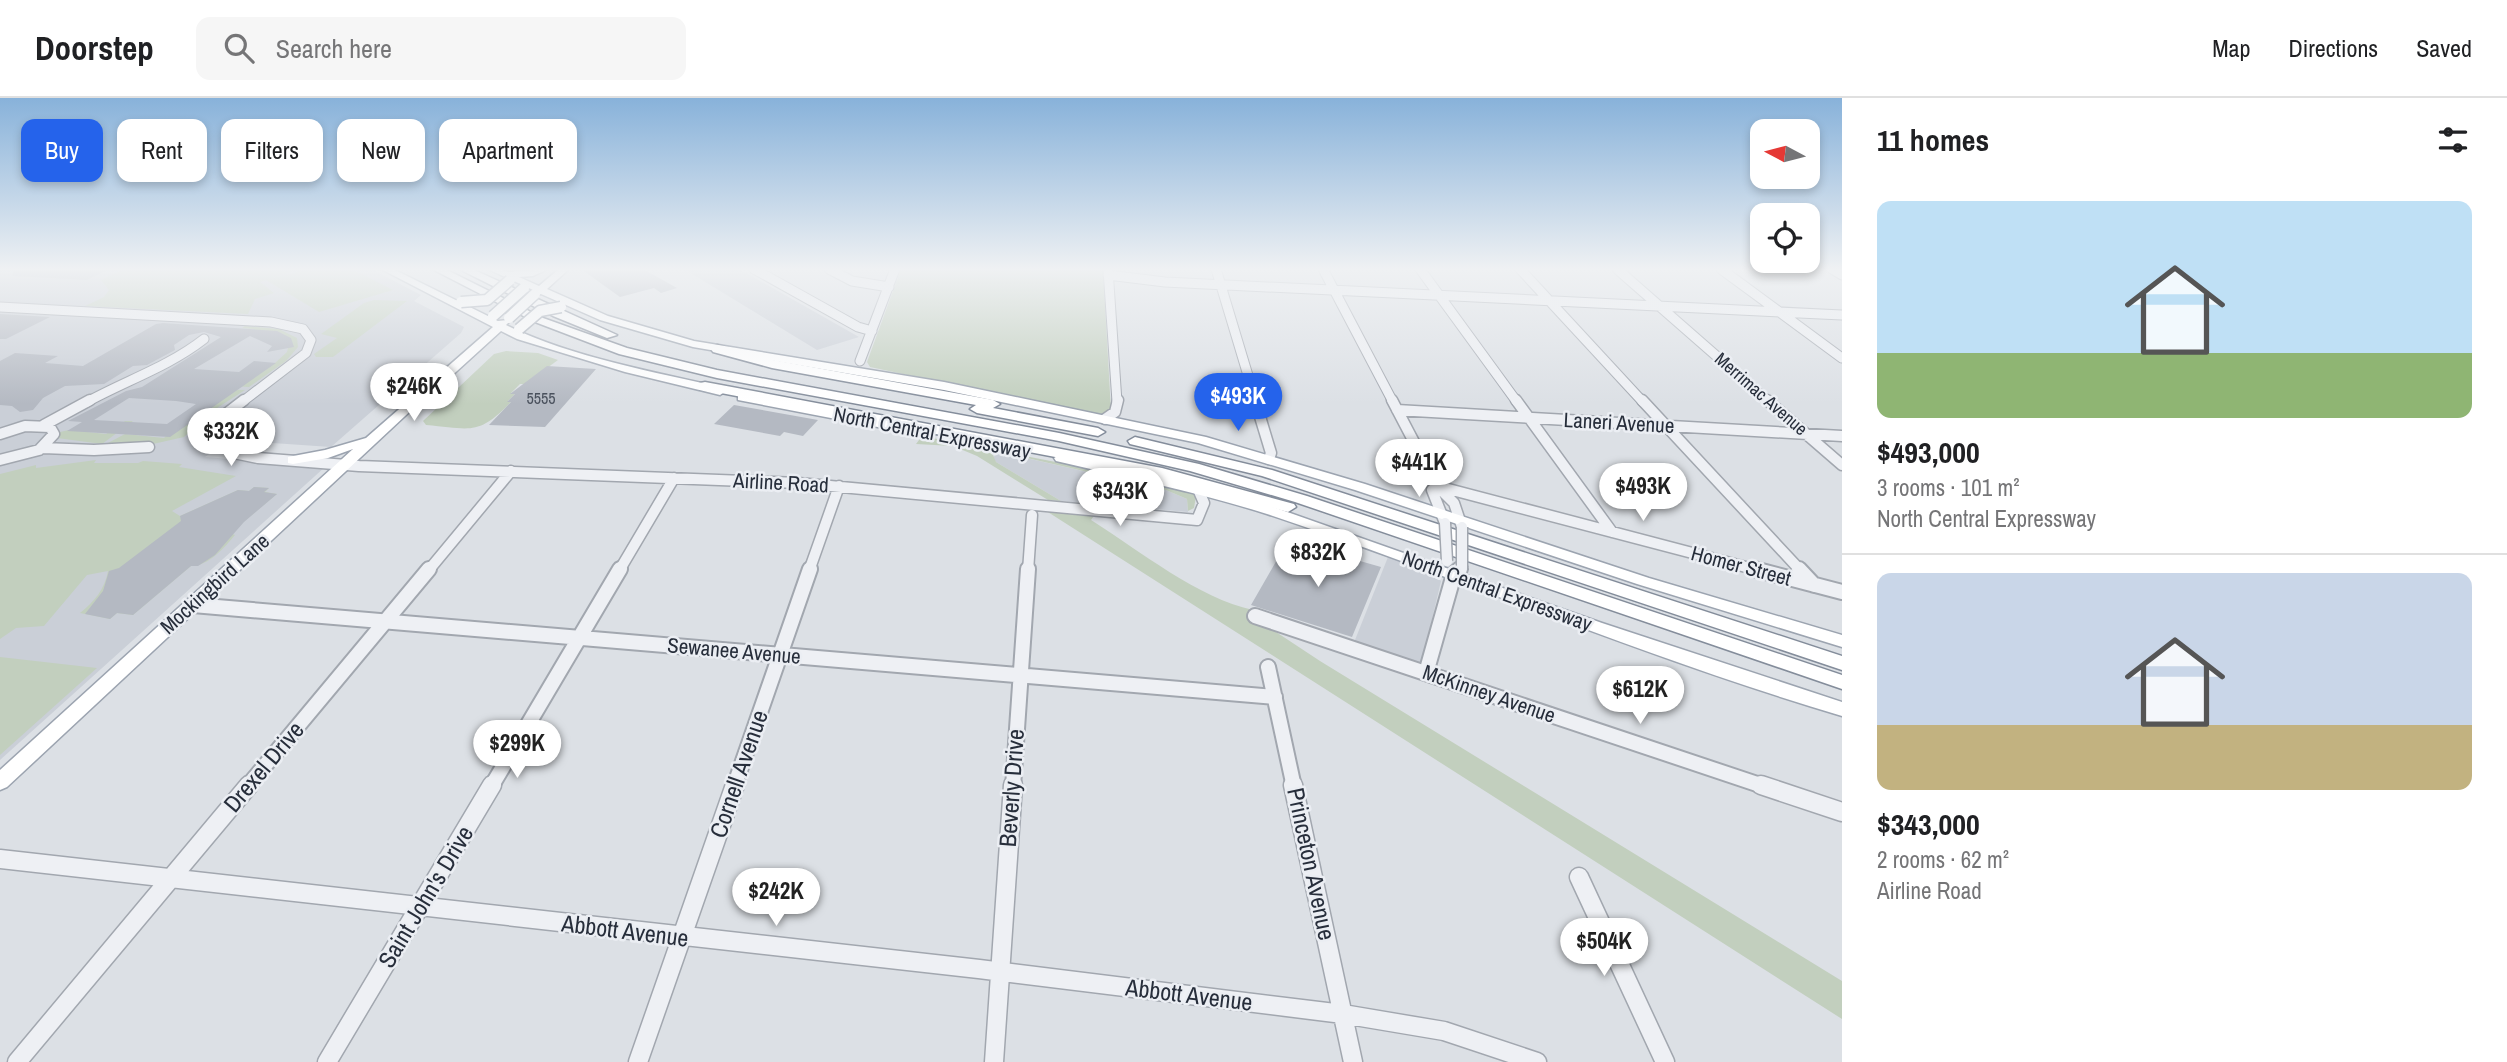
<!DOCTYPE html>
<meta charset="utf-8">
<style>
:root{--surface:#fff;--page:#f6f6f6;--text:#202124;--muted:#757577;--line:#e0e0e0;--accent:#2563eb}
body{margin:0;font-family:"Archivo Narrow",sans-serif;background:var(--page);color:var(--text);height:100vh;display:flex;flex-direction:column;font-size:26px;white-space:nowrap}
*{box-sizing:border-box;margin:0}
p{font-size:23px;color:var(--muted)}
.icon{flex:none;width:38px;height:38px;fill:none;stroke:currentColor;stroke-width:2;stroke-linecap:round;stroke-linejoin:round}
.map{position:relative;flex:1;overflow:hidden}
.details{display:flex;flex-direction:column;background:var(--surface);width:665px}
.details>*{flex:none}
.hud{position:absolute;left:21px;top:21px;width:665px;height:63px;display:flex;gap:14px}
.needle{width:46px;rotate:277deg}
.fabs{position:absolute;left:1750px;top:21px;display:grid;gap:14px}
.fabs a{display:grid;place-items:center;width:70px;height:70px;border-radius:14px;background:var(--surface);box-shadow:0 4px 10px #0003;font-size:35px}
.price{position:absolute;translate:-50% -60px;padding:0 16px;border-radius:24px;background:#fff;color:#222;font-size:23px;line-height:46px;filter:drop-shadow(0 2px 4px #0008)}
.price::after{content:'';position:absolute;left:50%;top:42px;width:21px;height:16px;margin-left:-10px;background:inherit;clip-path:polygon(0 0,100% 0,50% 100%)}
.price.current{background:var(--accent);color:#fff}
ul{padding:0;list-style:none}
li{display:grid;align-content:center;gap:14px;height:371px;padding:0 35px}
li+li{border-top:2px solid var(--line)}
li span{display:grid;place-items:center;height:217px;border-radius:14px;color:#555}
li>.icon{margin-inline-start:auto}
span .icon{width:126px;height:126px;fill:#fffc;stroke-width:1}
li b{font-size:30px}
h2{display:flex;justify-content:space-between;align-items:center;height:84px;padding:0 35px;font-size:30px}
.pill{padding:0 24px;border-radius:14px;background:var(--surface);box-shadow:0 4px 10px #0003;font-size:24px;line-height:63px}
.pill.current{background:var(--accent);color:#fff}
header{display:flex;align-items:center;gap:42px;box-sizing:border-box;height:98px;padding:0 35px;background:var(--surface);border-bottom:2px solid var(--line)}
header strong{font-size:33px}
nav{display:flex;gap:38px;margin-inline-start:auto;font-size:24px}
.search{width:490px;height:63px;background:var(--page);display:flex;align-items:center;gap:18px;box-sizing:border-box;padding:0 24px;border-radius:14px;color:var(--muted);font-size:26px}
main{display:flex;flex:1;min-height:0}
.map>svg:first-child{display:block}
.built{fill:#cacfd7}
.green{fill:#c2cfbe}
.building{fill:#b4b9c2;fill-rule:evenodd}
.lines{fill:none;stroke-linecap:round;stroke-linejoin:round}
.minor-far3-casing{stroke:#a2a7af;stroke-width:11}
.minor-far2-casing{stroke:#a2a7af;stroke-width:13}
.minor-far1-casing{stroke:#a2a7af;stroke-width:18}
.minor-casing{stroke:#a2a7af;stroke-width:21}
.major-casing{stroke:#9ca4b0;stroke-width:3}
.highway-casing{stroke:#848d9b;stroke-width:3}
.minor-far3{stroke:#eef0f4;stroke-width:9}
.minor-far2{stroke:#eef0f4;stroke-width:10}
.minor-far1{stroke:#eef0f4;stroke-width:14}
.minor{stroke:#eef0f4;stroke-width:18}
.major{fill:#fff;fill-rule:evenodd}
.highway{fill:#fff;fill-rule:evenodd}
.minor-bridge-casing{stroke:#a2a7af;stroke-width:13;stroke-linecap:butt}
.major-bridge-casing{stroke:#9ca4b0;stroke-width:13;stroke-linecap:butt}
.minor-bridge{stroke:#eef0f4;stroke-width:10}
.major-bridge{stroke:#fff;stroke-width:10}
.labels{text-anchor:middle;stroke-width:5;stroke-linejoin:round;paint-order:stroke}
.far-number-label{font-size:16px;fill:#4a515d}
.far-street-label{font-size:18px;fill:#272e3b;stroke:#ebeef3}
.street-label{font-size:21px;fill:#272e3b;stroke:#ebeef3}
.near-street-label{font-size:24px;fill:#272e3b;stroke:#ebeef3}
</style>
<header>
<strong>Doorstep</strong>
<div class="search"><svg class="icon" aria-label="search" viewBox="0 0 24 24"><circle cx="10" cy="10" r="6"/><path d="M15 15l6 6"/></svg>Search here</div>
<nav><a>Map</a><a>Directions</a><a>Saved</a></nav>
</header>
<main>
<div class="map">
<svg width="1842" height="964" viewBox="0 0 1842 964">
<rect width="100%" height="100%" fill="#dce0e5"/>
<path class="built" d="M0,171H371L421,197L414,203L464,229L461,235L331,349L229,342L205,359L325,369L0,662Z
M684,171H739L859,239L817,252Z
M1000,354L1166,392L1187,401L1188,414L1061,403L996,364L992,360Z
M1388,459L1432,476L1441,483L1422,564L1418,567L1353,547Z"/>
<path class="green" d="M124,171H301L260,184L274,195L255,201L248,216L85,208L104,199L109,192L101,182Z
M308,171H352L393,192L319,214L266,182Z
M901,171H1103L1111,313L1098,317L870,269L867,264Z
M374,202L407,203L333,259H316L314,256L337,240L321,236L364,205Z
M245,228L279,231L297,240L298,249L286,263L249,289L216,287L275,265L287,254L288,250L253,231L242,230Z
M506,253L538,255L558,262L525,286H520L511,295L515,296L508,303L511,304C478,338 472,331 426,327L423,323L494,256Z
M216,291L245,292L217,310L184,339L153,346H106L125,336L164,340Z
M125,323H133L102,346L57,340L60,334L69,332L106,336Z
M922,338L1102,373L1190,394L1196,398L1194,410L1188,413L1187,401L1166,392L1001,354L993,357L996,364L1061,403L1048,402L977,358L953,348L916,346Z
M96,362L94,365H138L143,363L182,366L179,369L236,378L172,413L180,418L238,392L249,393L254,389L269,390L265,394L277,396L230,435L235,437C225,449 209,468 191,468L133,517L117,515L110,521L80,515C94,504 105,491 108,473L87,477L44,528L16,530L0,541V376L36,367V370Z
M1040,409L1096,415L1091,422C1140,453 1198,500 1253,512L1258,522L1320,563L1842,883V921Z
M0,559L97,570L0,657Z"/>
<path class="building" d="M13,171H109L87,182L13,178Z
M581,171H643L677,190L661,195L654,190L620,199Z
M0,216L50,219L6,241H0Z
M163,225L277,233L291,240L294,249L267,254L272,248L250,238L194,271L239,274L254,263L276,265L170,339L67,333L82,324L68,323L126,293L142,289L221,239L204,234L189,237L174,247L175,252L147,267L133,268L104,286L65,288L43,300L33,312L20,314L12,308L0,307V263L15,255L58,258L45,265L83,268L156,226ZM129,300L176,303L196,306L167,326L94,322Z
M547,268L596,271L545,329L489,327L511,304H507L515,296H510Z
M734,307L818,322L803,338L784,334L780,338L714,326Z
M254,389L269,390L264,394L277,396L244,424L215,457L198,468H191L133,517L117,515L110,521L85,516L103,493L109,473L119,470L181,423L180,418L238,392L249,393Z
M1286,446L1337,461L1339,457L1381,469L1352,539L1251,507Z"/>
<g class="lines">
<defs>
<path id="minor-far3" d="M754,171L858,229L872,233
M829,171L852,183L889,189
M1108,171L1117,304
M1216,171L1256,304
M1323,171L1393,304
M1420,171L1517,304
M1520,171L1643,304
M1617,171L1769,304
M1721,171L1842,260
M1832,171L1842,177
M1108,177L1165,184L1842,217
M0,209L271,224L303,231L311,242L306,255L242,304
M860,263L895,171
M87,304C127,282 168,269 204,241"/>
<path id="minor-far2" d="M244,302L222,319L216,336L221,346L234,355L258,360L359,368L798,385L1197,422L1204,405L1198,391
M1255,302L1271,355L1269,361
M1392,302L1437,388L1454,405L1462,429
M1516,302L1612,434
M1642,302L1801,473
M1767,302L1842,367
M1397,312L1842,338
M1105,321L1115,314L1118,302
M44,327L90,302
M0,336L25,328L50,329L54,336L39,352L0,362
M43,350L94,352L149,349
M1437,388L1761,473
M1437,388L1432,392L1445,425
M428,473L511,373
M619,473L674,380
M809,473L839,388
M1028,473L1032,417
M1458,473L1461,470"/>
<path id="minor-far1" d="M1754,471L1842,494
M1799,471L1814,487
M193,507L1275,599
M1255,518L1766,689
M1268,569L1294,689
M1426,575L1454,476L1460,471
M247,689L429,471
M491,689L620,471
M734,689L810,471
M1013,689L1028,471"/>
<path id="minor" d="M1293,687L1353,964
M1761,687L1842,714
M0,761L979,871L1343,916L1444,933L1537,964
M1579,779L1665,964
M17,964L249,687
M327,964L492,687
M638,964L735,687
M994,964L1013,687"/>
<path id="major" d="M381,171H393L498,223L508,222L509,224L506,227C570,259 655,274 724,290L726,293L720,297L625,274L517,241L501,233L446,283L434,291L7,689L0,692V672L353,351L328,360L293,366L288,365V359L325,352L366,340L493,229Z
M488,171H500L508,174L548,171L533,178L519,179L539,188L559,171H569L547,191L608,218L694,243L944,284L1206,339L1365,386L1649,480L1842,537V549L1637,486L1355,392L1198,345L944,292L693,249L600,222L541,196L531,198L530,196L533,192Z
M742,295L888,323L894,327L888,331L738,302V296Z
M1061,356L1164,378L1276,410L1602,525L1842,604V618C1647,560 1460,480 1267,416C1198,394 1127,380 1056,363L1054,360Z"/>
<path id="highway" d="M432,171H445L543,220L627,250L717,272L1059,335L1199,366L1307,398L1842,577V591L1295,404L1190,373L1059,343L717,280L619,256L535,224Z
M459,171H472L617,237L607,240L553,218Z
M717,247L773,262L993,302L1000,306L993,310L1098,330L1105,334L1098,338L977,315L970,311L976,307L772,270L713,254L711,251Z
M705,284L1162,370L1294,406L1296,409L1288,414L1160,379L700,291V285Z
M1135,339L1272,372L1842,558V572L1262,378L1130,346L1128,343Z"/>
</defs>
<use href="#minor-far3" class="minor-far3-casing"/>
<use href="#minor-far2" class="minor-far2-casing"/>
<use href="#minor-far1" class="minor-far1-casing"/>
<use href="#minor" class="minor-casing"/>
<use href="#major" class="major-casing"/>
<use href="#highway" class="highway-casing"/>
<use href="#minor-far3" class="minor-far3"/>
<use href="#minor-far2" class="minor-far2"/>
<use href="#minor-far1" class="minor-far1"/>
<use href="#minor" class="minor"/>
<use href="#major" class="major"/>
<use href="#highway" class="highway"/>
<defs>
<path id="minor-bridge" d="M1445,425L1447,463
M1462,429V469"/>
<path id="major-bridge" d="M461,204L487,202L510,182
M493,218L524,190
M509,220L535,196
M519,231L540,213L561,209"/>
</defs>
<use href="#minor-bridge" class="minor-bridge-casing"/>
<use href="#major-bridge" class="major-bridge-casing"/>
<use href="#minor-bridge" class="minor-bridge"/>
<use href="#major-bridge" class="major-bridge"/>
</g>
<linearGradient id="sky" x2="0" y2="1"><stop stop-color="#88b2da"/><stop offset="0.56" stop-color="#eff1f3"/><stop offset="1" stop-color="#eff1f3" stop-opacity="0"/></linearGradient>
<rect width="1842" height="306" fill="url(#sky)"/>
<g class="labels">
<g class="far-number-label">
<text x="541" y="306">5555</text>
</g>
<g class="far-street-label">
<text transform="translate(1761 296) rotate(41)" y="6">Merrimac Avenue</text>
</g>
<g class="street-label">
<text transform="translate(1619 325) rotate(3)" y="7">Laneri Avenue</text>
<text transform="translate(932 335) rotate(11)" y="7">North Central Expressway</text>
<text transform="translate(781 385) rotate(3)" y="7">Airline Road</text>
<text transform="translate(1741 468) rotate(15)" y="7">Homer Street</text>
<text transform="translate(215 486) rotate(-42)" y="7">Mockingbird Lane</text>
<text transform="translate(1497 493) rotate(20)" y="7">North Central Expressway</text>
<text transform="translate(734 553) rotate(5)" y="7">Sewanee Avenue</text>
<text transform="translate(1489 596) rotate(19)" y="7">McKinney Avenue</text>
</g>
<g class="near-street-label">
<text transform="translate(264 669) rotate(-50)" y="8">Drexel Drive</text>
<text transform="translate(739 676) rotate(-71)" y="8">Cornell Avenue</text>
<text transform="translate(1012 690) rotate(-86)" y="8">Beverly Drive</text>
<text transform="translate(1311 766) rotate(78)" y="8">Princeton Avenue</text>
<text transform="translate(426 799) rotate(-59)" y="8">Saint John's Drive</text>
<text transform="translate(625 833) rotate(7)" y="8">Abbott Avenue</text>
<text transform="translate(1189 897) rotate(7)" y="8">Abbott Avenue</text>
</g>
</g>
</svg>
<div class="fabs">
<a><svg class="needle" viewBox="-14 -14 28 28"><path d="M0-13l5 13h-10z" fill="#e53935"/><path d="M0 13l5-13h-10z" fill="#757577"/></svg></a>
<a><svg class="icon" aria-label="locate" viewBox="0 0 24 24"><circle cx="12" cy="12" r="6"/><path d="M12 2v4M12 18v4M2 12h4M18 12h4"/></svg></a>
</div>
<b class="price" style="left:414px;top:325px">$246K</b>
<b class="price current" style="left:1238px;top:335px">$493K</b>
<b class="price" style="left:231px;top:370px">$332K</b>
<b class="price" style="left:1419px;top:401px">$441K</b>
<b class="price" style="left:1643px;top:425px">$493K</b>
<b class="price" style="left:1120px;top:430px">$343K</b>
<b class="price" style="left:1318px;top:491px">$832K</b>
<b class="price" style="left:1640px;top:628px">$612K</b>
<b class="price" style="left:517px;top:682px">$299K</b>
<b class="price" style="left:776px;top:830px">$242K</b>
<b class="price" style="left:1604px;top:880px">$504K</b>
<div class="hud">
<a class="pill current">Buy</a>
<a class="pill">Rent</a>
<a class="pill">Filters</a>
<a class="pill">New</a>
<a class="pill">Apartment</a>
</div>
</div>
<section class="details">
<h2>11 homes<svg class="icon" aria-label="filters" viewBox="0 0 24 24"><path d="M4 7h16M4 17h16"/><circle cx="9" cy="7" r="2"/><circle cx="15" cy="17" r="2"/></svg></h2>
<ul>
<li><span style="background:linear-gradient(#bfe0f5 70%,#8fb573 0)"><svg class="icon" aria-label="home" viewBox="0 0 24 24"><path d="M3 11l9-7 9 7M6 9v11h12V9"/></svg></span><div><b>$493,000</b><p>3 rooms · 101 m²</p><p>North Central Expressway</p></div></li>
<li><span style="background:linear-gradient(#c9d6e8 70%,#c2b280 0)"><svg class="icon" aria-label="home" viewBox="0 0 24 24"><path d="M3 11l9-7 9 7M6 9v11h12V9"/></svg></span><div><b>$343,000</b><p>2 rooms · 62 m²</p><p>Airline Road</p></div></li>
</ul>
</section>
</main>
